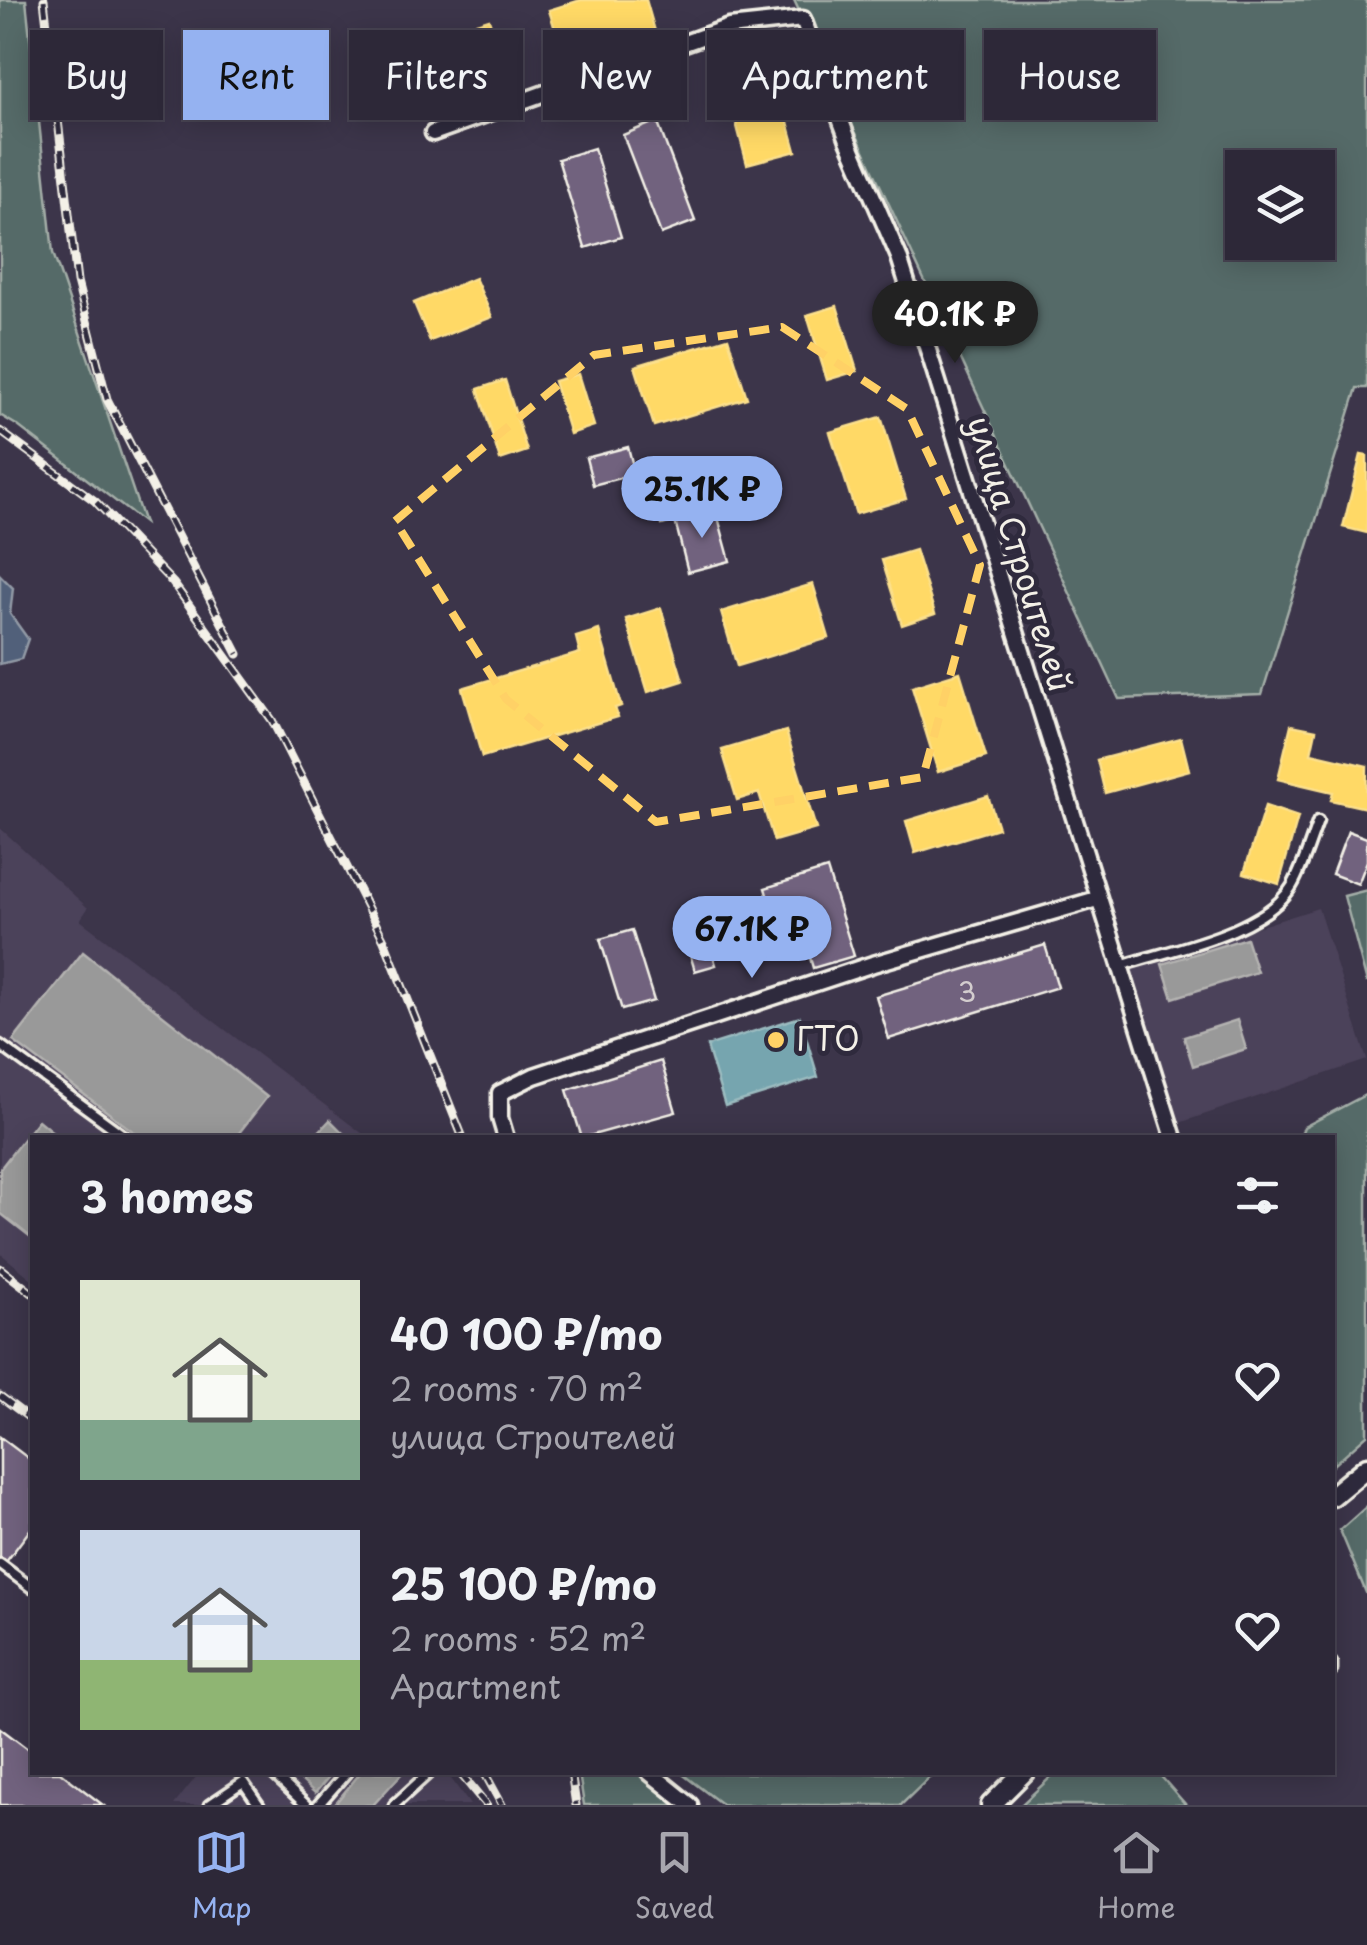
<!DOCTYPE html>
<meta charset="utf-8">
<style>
:root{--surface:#2d2838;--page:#393443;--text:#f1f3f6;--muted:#a7a6ae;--line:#484453;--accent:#95b2f1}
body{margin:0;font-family:"Playpen Sans",sans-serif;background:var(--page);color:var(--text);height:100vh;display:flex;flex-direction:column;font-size:38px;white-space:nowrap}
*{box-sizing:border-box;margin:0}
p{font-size:32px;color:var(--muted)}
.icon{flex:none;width:55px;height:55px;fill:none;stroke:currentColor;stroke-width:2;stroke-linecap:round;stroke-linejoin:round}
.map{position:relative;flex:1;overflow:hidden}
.sheet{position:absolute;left:30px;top:1135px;width:1305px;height:640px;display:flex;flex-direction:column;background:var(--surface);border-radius:0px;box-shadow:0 5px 25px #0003,0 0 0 2px var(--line)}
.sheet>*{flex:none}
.guide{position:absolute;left:30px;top:30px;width:1308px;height:90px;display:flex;gap:20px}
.tools{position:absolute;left:1225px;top:150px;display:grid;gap:20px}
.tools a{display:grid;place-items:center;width:110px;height:110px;border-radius:0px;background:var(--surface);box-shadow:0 5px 25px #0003,0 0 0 2px var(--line);font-size:50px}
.price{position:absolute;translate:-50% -85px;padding:0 22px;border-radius:35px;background:var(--accent);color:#111;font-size:32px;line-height:65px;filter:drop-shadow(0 2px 5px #0008)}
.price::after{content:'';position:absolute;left:50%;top:60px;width:30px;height:22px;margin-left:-15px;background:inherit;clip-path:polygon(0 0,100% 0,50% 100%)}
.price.selected{background:#222;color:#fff}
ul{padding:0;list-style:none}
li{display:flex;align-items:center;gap:30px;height:250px;padding:0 50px}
li span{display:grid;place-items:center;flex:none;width:280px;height:200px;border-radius:0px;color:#555}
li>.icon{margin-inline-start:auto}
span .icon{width:120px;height:120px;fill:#fffc;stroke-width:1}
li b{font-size:42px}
h2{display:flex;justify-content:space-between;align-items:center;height:120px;padding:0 50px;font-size:42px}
.chip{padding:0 35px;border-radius:0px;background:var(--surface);box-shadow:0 5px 25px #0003,0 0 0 2px var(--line);font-size:35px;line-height:90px}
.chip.selected{background:var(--accent);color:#111}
.tabs{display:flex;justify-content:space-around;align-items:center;height:140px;border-top:2px solid var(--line);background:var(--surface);font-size:28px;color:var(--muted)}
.tabs a{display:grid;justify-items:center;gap:5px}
.tabs .selected{color:var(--accent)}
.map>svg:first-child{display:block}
.built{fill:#4c425a}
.green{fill:#556b67;stroke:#a4aea8;stroke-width:2.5;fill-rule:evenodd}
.water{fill:#51607a;stroke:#929aa6;stroke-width:2.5}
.homes{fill:#ffd966;stroke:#fce08d;stroke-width:2.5}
.public{fill:#76a5af;stroke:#9cbcc0;stroke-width:2.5}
.industry{fill:#999;stroke:#b4b3b1;stroke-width:2.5}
.building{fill:#71627e;stroke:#f4f1e8;stroke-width:2.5}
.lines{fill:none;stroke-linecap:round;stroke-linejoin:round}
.service-casing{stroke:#f4f1e8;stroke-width:15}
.minor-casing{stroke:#f4f1e8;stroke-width:21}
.tertiary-casing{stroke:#f4f1e8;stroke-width:25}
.service{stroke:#2f2a3d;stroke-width:8}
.minor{stroke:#2f2a3d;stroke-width:14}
.tertiary{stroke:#2f2a3d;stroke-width:18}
.rail-casing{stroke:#f4f1e8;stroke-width:9}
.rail{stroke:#2f2a3d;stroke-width:5;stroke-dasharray:15;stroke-linecap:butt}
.marked{fill:none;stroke:#ffd166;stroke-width:8;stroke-dasharray:20 12;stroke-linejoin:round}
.poi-dot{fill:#ffd166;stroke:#2f2a3d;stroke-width:4}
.labels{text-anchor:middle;stroke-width:10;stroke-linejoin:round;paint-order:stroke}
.number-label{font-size:28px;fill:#d3cdce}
.street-label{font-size:32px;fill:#f4f1e8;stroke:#2f2a3d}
.poi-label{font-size:32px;fill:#f4f1e8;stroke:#2f2a3d;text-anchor:start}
</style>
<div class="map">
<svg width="1367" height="1805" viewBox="0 0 1367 1805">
<rect width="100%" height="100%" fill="#3c354a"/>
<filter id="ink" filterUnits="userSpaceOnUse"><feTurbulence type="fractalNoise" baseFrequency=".01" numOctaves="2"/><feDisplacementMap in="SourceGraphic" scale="20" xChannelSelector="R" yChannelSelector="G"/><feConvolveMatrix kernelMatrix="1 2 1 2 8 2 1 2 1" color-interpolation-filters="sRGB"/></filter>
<g filter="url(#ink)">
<path class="built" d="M0,828L88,908L80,920L367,1137L32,1138V1279L0,1253Z
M1318,908L1367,1060L1176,1124L1126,969Z
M200,1772L447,1773L470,1805H174Z"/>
<path class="green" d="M0,0H26L53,253L144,523L18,426L0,415Z
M794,0H1367V388H1357L1262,694L1119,699ZM1242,168H1318V242H1242Z
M1367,890V983L1344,896Z
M1367,1094V1435L1333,1465L1332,1138L1300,1137L1304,1127Z
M1367,1506V1595L1340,1530Z
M579,1773H640L680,1805H584Z
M681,1773H934L901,1805H723Z
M1055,1773H1158L1186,1805H1021Z"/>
<path class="water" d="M0,575L13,588L10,614L28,639L21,659L0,664Z"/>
<path class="homes" d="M581,0H646L658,42L563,72L553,40L558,39L549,10Z
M489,19L510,89L479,98L457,29Z
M444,64L456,98L442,103L430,69Z
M772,64L796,151L747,164L724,77Z
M475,278L492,317L430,341L414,303Z
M837,306L857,371L827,380L807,315Z
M728,338L747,398L654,426L635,366Z
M578,374L594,426L570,434L554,381Z
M505,380L527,451L500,460L478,389Z
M881,417L906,499L856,514L830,432Z
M1361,455L1367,456V533L1343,527Z
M915,550L935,614L902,625L882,560Z
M813,584L829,638L737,666L721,612Z
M661,608L683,681L648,692L626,619Z
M599,630L621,706L615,708L618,717L482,757L462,688L580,653L576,637Z
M960,672L986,757L938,772L912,687Z
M1291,725L1316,730L1311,753L1367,766L1366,808L1331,800L1333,792L1278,779Z
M786,731L816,829L774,841L759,793L737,800L722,750Z
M1181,738L1189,770L1105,793L1097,760Z
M988,796L998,828L915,853L906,821Z
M1265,806L1298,817L1279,884L1244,873Z"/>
<path class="public" d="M800,1017L818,1077L725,1106L707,1046Z"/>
<path class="industry" d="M1246,938L1257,972L1173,998L1162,964Z
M83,952L267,1097L235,1138H142L13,1041Z
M1237,1020L1246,1049L1193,1066L1184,1037Z
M38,1120L60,1138H32V1238L0,1213V1169Z
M330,1120L348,1138H313Z
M292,1772H333L315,1793Z
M361,1772H403L373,1805H334Z"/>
<path class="building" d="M657,121L695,221L661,234L623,135Z
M594,148L621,237L585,248L558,159Z
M628,447L635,474L593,485L586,458Z
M703,461L716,510L662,525L649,476Z
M716,510L730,561L688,572L675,521Z
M1348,831L1367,838V861L1358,884L1332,874Z
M827,869L854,956L813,968L799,920L777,927L765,888Z
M699,911L716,965L695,971L679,917Z
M632,930L654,1001L622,1010L600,939Z
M1045,945L1058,987L889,1039L876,996Z
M661,1061L676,1112L582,1138L567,1090Z
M0,1437L32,1461V1527L6,1562L0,1557Z
M0,1728L32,1752V1772H60L103,1805H0Z"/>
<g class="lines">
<defs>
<path id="service" d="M1120,966C1169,950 1264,933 1292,886C1303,867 1310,842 1318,821
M0,1045L127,1138
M0,1564L32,1588
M1332,1663V1670
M271,1772L306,1805
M209,1805L243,1782L259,1805
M318,1805L347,1772
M394,1805L430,1772"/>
<path id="minor" d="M433,133L729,27L803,19L848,140L899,257L1174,1138
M506,1138L500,1118V1093L534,1076L873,964L1097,899
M649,1772L690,1805"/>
<path id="tertiary" d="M1332,1496L1367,1467
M991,1805L1024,1772"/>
</defs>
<use href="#service" class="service-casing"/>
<use href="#minor" class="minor-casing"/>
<use href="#tertiary" class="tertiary-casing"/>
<use href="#service" class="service"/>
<use href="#minor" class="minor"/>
<use href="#tertiary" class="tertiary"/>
<defs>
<path id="rail" d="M44,0L77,282L107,399L238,654
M0,431L95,501L173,583L272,720L384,940L463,1138
M0,1268L32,1293
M0,1396L32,1420
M459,1772L486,1805
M484,1772L502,1805
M571,1772L576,1805"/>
</defs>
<use href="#rail" class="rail-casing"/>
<use href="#rail" class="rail"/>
</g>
</g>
<path class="marked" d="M782,327L907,409L980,565L923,777L656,822L506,699L395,521L594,355Z"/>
<circle class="poi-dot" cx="776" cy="1040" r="10"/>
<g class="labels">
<g class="number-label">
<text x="967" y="1002">3</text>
</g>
<g class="street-label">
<text transform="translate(1019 554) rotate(73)" y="11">улица Строителей</text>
</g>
<g class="poi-label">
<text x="796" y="1051">ГТО</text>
</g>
</g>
</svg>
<div class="tools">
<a><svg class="icon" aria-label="layers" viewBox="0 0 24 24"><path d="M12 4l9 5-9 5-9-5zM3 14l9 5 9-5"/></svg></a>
</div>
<b class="price selected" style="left:955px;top:366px">40.1K ₽</b>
<b class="price" style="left:702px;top:541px">25.1K ₽</b>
<b class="price" style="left:752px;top:981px">67.1K ₽</b>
<div class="guide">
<a class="chip">Buy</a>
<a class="chip selected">Rent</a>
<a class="chip">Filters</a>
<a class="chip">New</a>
<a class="chip">Apartment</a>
<a class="chip">House</a>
</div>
<section class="sheet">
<h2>3 homes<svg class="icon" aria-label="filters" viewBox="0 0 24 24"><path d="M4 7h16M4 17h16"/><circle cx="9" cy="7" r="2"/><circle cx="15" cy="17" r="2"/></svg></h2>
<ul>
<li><span style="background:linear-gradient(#dfe7d0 70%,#7fa58c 0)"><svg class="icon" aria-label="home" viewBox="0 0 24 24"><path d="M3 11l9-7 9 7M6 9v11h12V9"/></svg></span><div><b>40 100 ₽/mo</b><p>2 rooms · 70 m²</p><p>улица Строителей</p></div><svg class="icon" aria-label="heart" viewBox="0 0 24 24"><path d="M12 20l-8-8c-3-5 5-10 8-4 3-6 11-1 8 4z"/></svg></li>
<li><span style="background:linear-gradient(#c9d6e8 65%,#8fb573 0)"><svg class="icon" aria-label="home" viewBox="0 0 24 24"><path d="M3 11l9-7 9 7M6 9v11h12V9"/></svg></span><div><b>25 100 ₽/mo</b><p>2 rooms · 52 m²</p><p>Apartment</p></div><svg class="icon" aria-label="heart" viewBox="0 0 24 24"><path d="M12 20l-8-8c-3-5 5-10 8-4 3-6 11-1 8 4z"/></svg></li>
</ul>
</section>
</div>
<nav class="tabs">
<a class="selected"><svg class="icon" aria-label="map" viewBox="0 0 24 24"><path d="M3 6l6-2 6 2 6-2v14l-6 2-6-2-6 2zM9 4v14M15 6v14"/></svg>Map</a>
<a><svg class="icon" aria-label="saved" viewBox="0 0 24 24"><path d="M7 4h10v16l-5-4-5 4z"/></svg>Saved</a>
<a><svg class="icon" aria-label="home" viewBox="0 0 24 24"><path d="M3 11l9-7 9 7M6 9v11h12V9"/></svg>Home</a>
</nav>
